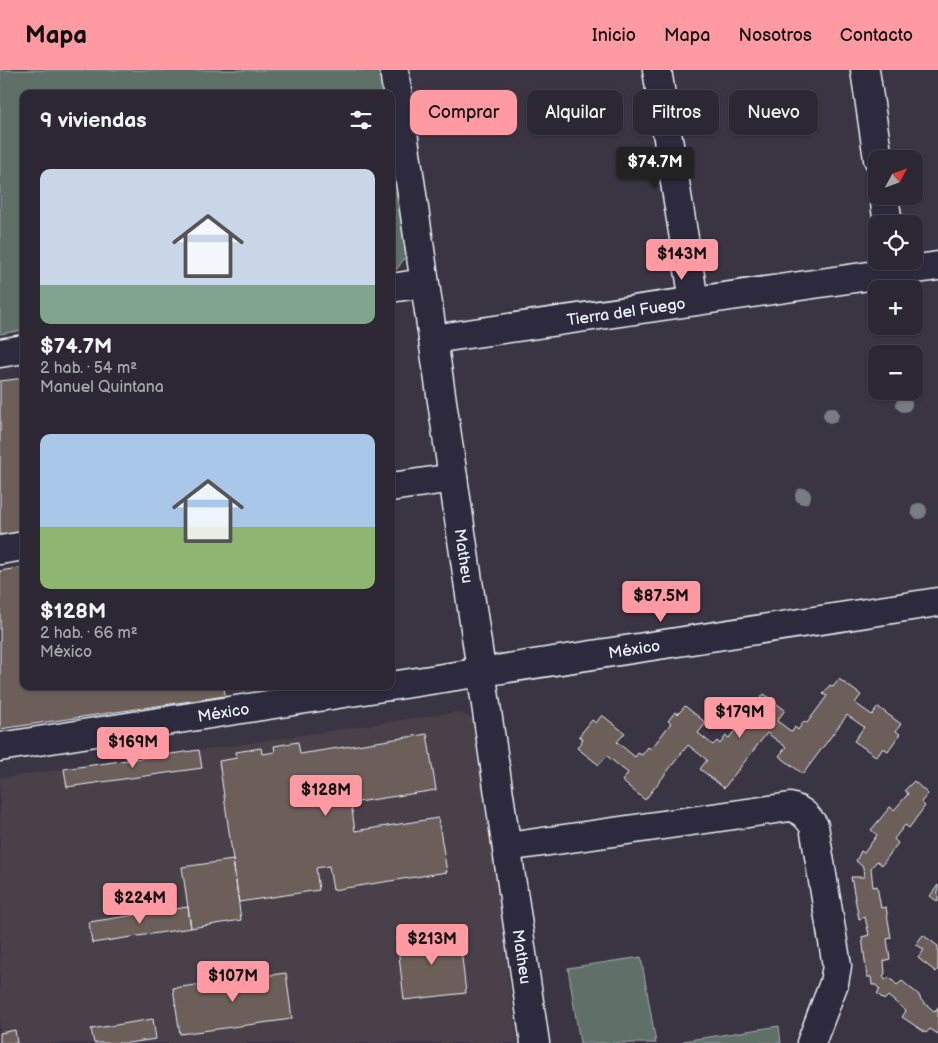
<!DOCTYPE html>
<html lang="es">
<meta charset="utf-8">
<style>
:root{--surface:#2c2732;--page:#342f3a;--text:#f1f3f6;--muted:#a6a5ac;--line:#48444d;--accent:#ff9aa2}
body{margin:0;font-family:"Balsamiq Sans",sans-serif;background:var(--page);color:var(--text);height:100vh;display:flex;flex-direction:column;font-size:19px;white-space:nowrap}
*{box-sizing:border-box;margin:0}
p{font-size:16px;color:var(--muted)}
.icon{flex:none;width:28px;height:28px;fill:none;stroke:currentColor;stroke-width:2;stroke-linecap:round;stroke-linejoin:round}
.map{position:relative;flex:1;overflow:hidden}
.details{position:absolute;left:20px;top:20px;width:375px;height:600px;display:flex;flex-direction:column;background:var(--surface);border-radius:10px;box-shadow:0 1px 4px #0004,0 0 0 1px var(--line)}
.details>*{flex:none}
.hud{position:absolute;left:410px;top:20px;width:452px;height:45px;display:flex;gap:10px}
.needle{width:32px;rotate:49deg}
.buttons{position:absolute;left:868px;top:80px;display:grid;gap:10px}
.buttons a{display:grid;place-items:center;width:55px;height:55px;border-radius:10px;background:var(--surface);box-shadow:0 1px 4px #0004,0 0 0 1px var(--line);font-size:25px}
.price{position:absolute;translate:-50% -42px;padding:0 11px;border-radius:5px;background:var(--accent);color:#111;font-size:16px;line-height:32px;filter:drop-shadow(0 1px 2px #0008)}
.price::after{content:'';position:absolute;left:50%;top:30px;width:15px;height:11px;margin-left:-8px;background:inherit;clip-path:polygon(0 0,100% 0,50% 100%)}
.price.on{background:#222;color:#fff}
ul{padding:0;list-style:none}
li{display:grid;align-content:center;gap:10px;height:265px;padding:0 20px}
li span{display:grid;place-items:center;height:155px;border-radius:10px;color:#555}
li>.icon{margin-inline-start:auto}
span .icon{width:90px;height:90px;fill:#fffc;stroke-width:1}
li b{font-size:21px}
h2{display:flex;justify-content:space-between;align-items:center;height:60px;padding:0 20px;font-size:21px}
.tag{padding:0 18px;border-radius:10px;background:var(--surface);box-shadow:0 1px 4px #0004,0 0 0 1px var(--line);font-size:18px;line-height:45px}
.tag.on{background:var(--accent);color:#111}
header{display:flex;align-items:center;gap:30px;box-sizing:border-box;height:70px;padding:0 25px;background:var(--accent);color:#111}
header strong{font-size:24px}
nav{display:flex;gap:28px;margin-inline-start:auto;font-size:18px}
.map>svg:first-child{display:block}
.built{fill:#4a414a}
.green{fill:#5e6f67;stroke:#a3b0b0}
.building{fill:#6c5e5a;stroke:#e8f1f8}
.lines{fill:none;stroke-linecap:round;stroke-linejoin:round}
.minor-casing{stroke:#e8f1f8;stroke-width:31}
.minor{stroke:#2f2a3d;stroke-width:28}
.tree{fill:#787c83}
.labels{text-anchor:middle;stroke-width:5;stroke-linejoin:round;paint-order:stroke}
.street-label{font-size:16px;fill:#e8f1f8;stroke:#2f2a3d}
</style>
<header>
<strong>Mapa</strong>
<nav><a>Inicio</a><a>Mapa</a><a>Nosotros</a><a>Contacto</a></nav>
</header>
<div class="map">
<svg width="938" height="973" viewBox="0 0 938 973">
<rect width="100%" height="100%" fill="#3b3443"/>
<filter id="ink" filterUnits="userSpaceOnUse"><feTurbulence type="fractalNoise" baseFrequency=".02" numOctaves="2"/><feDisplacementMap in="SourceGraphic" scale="10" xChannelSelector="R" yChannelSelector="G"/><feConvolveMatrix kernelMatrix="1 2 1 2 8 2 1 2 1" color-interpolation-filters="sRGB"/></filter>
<g filter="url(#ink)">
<path class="built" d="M456,642L473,649L496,813L517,973H0V708L217,678Z"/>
<path class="green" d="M0,0H383L386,24H24V260L0,264Z
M391,69L406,186L397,199L391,200Z
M641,887L656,973H580L568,898Z
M779,956L781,973H683V971Z"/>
<path class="building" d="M24,308V467L0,471V311Z
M24,497V616H224L225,626L0,659V501Z
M839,609L861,625L855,633L872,645L878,637L901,654L896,661L900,664L888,681L883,678L877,687L854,671L864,657L847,645L803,704L779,686L786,677L767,663L724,718L700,699L707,690L688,675L645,730L622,711L628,703L607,686L599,695L577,678L583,669L579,666L592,650L596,653L602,645L625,663L617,672L635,687L638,683L642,685L648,677L651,679L671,653L668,651L675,642L678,644L685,636L706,653L698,663L713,675L717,671L720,674L726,666L729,668L750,641L747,639L754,630L757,632L764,624L785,640L777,651L792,662L795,657L798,660L804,651L807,653L827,626L823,624L830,615L833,617Z
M427,664L436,720L351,733L355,761L438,748L447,802L333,820L329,796L316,798L319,820L239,832L219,691L237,688L236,682L261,678L262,684L275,682L274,676L298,672L300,684Z
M199,680L202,698L67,717L64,699Z
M914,711L928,724L921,732L925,736L909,758L905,755L894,769L898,773L882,795L877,791L871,798L873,817L877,816L881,838L886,837L891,868L887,869L890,889L884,891L885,904L883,906L885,910L889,907L897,915L902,911L919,925L921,930L935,942L938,937V964L930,959L926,963L902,947L906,941L888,926L884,930L877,923L880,920L876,915H872L871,907H867L862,867L869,865L865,847L859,849L851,807H864L863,797L856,791L861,781L864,783L877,765L871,760L890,737L894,740L908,724L905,720Z
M233,790L241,850L191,858L182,797Z
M938,815V832L930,826Z
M188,837L191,858L92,873L89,852Z
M459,861L466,923L404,930L397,868Z
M923,865L938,876V899L936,902L918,888L924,880L916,874Z
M286,903L292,949L180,964L173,918Z
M153,949L156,969L128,973H94L91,959Z
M15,960L17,973H0V963Z"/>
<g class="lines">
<defs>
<g id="minor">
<path id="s1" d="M394,0L535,973"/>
<path d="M657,0L694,231"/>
<path d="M865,0L878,89"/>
<path d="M884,126L888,154"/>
<path d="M391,218L424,213"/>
<path id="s2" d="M433,269L938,196"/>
<path d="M0,283L24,279"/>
<path d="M391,417L453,408"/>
<path d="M0,480L24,476"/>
<path id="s3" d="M391,616L938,532"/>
<path id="s4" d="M0,677L389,616"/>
<path d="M507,777L790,737C802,740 807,746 814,756L837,896L834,913L811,973"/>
</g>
</defs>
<use href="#minor" class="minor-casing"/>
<use href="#minor" class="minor"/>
</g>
<g class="tree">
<circle cx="904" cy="334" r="8"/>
<circle cx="831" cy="345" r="8"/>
<circle cx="803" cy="426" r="8"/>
<circle cx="919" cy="441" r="8"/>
</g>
</g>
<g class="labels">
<g class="street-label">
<text dy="6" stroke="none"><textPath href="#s2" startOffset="195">Tierra del Fuego</textPath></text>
<text dy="6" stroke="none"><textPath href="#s1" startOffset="491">Matheu</textPath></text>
<text dy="6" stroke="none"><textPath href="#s3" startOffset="246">México</textPath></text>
<text dy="6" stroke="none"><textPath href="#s4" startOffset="226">México</textPath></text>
<text dy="6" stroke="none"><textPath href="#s1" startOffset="896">Matheu</textPath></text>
</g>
</g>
</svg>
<div class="buttons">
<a><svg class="needle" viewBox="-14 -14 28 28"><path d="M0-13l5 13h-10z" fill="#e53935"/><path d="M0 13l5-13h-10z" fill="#a6a5ac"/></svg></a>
<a><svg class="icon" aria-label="locate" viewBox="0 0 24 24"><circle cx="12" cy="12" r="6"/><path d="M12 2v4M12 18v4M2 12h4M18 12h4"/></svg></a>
<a>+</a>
<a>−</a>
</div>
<b class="price on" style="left:655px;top:119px">$74.7M</b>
<b class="price" style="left:682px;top:211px">$143M</b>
<b class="price" style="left:661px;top:553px">$87.5M</b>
<b class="price" style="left:740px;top:669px">$179M</b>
<b class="price" style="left:133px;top:699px">$169M</b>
<b class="price" style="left:326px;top:747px">$128M</b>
<b class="price" style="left:140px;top:855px">$224M</b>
<b class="price" style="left:432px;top:896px">$213M</b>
<b class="price" style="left:233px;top:933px">$107M</b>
<div class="hud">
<a class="tag on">Comprar</a>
<a class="tag">Alquilar</a>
<a class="tag">Filtros</a>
<a class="tag">Nuevo</a>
</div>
<section class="details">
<h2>9 viviendas<svg class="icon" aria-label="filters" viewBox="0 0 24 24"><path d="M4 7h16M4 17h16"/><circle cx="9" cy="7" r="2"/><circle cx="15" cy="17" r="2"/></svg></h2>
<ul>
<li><span style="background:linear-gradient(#c9d6e8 75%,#7fa58c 0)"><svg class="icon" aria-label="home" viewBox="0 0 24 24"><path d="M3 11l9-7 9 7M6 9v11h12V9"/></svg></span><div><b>$74.7M</b><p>2 hab. · 54 m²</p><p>Manuel Quintana</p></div></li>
<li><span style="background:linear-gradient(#a9c7e8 60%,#8fb573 0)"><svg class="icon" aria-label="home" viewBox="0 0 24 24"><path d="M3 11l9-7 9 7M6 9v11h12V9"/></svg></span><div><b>$128M</b><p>2 hab. · 66 m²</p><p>México</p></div></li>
</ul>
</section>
</div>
